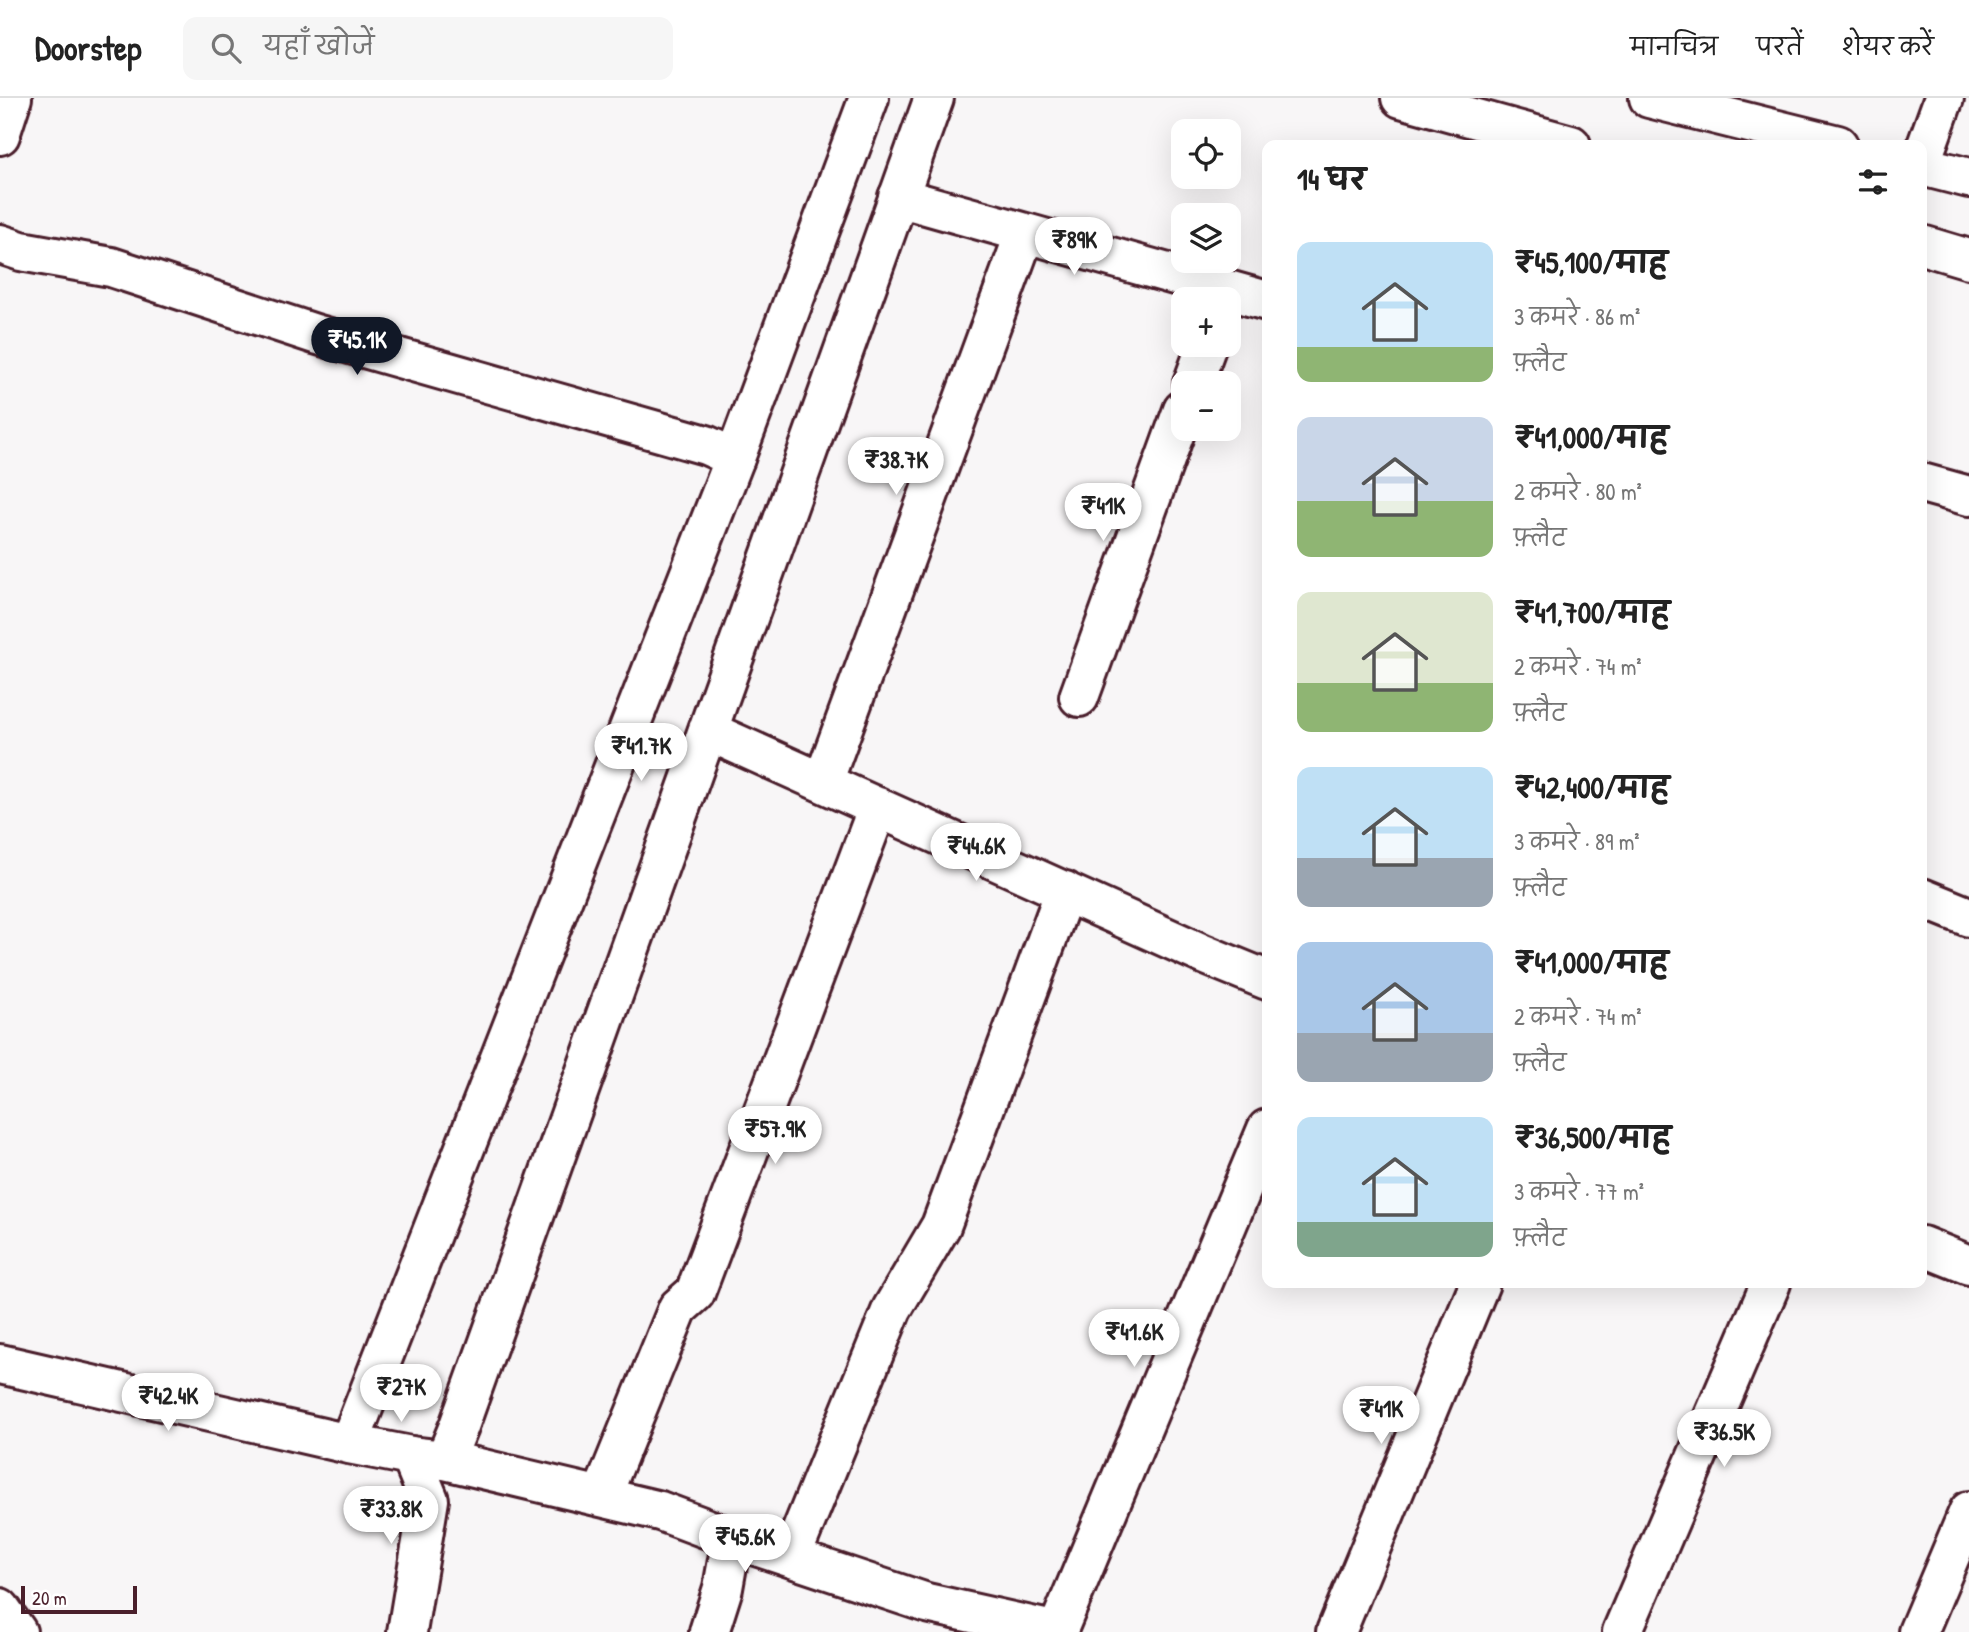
<!DOCTYPE html>
<html lang="hi">
<meta charset="utf-8">
<style>
:root{--surface:#fff;--page:#f6f6f6;--text:#222;--muted:#767676;--line:#e0e0e0;--accent:#111827}
body{margin:0;font-family:"Patrick Hand","Playpen Sans Deva",sans-serif;background:var(--page);color:var(--text);height:100vh;display:flex;flex-direction:column;font-size:26px;white-space:nowrap}
*{box-sizing:border-box;margin:0}
p{font-size:23px;color:var(--muted)}
.icon{flex:none;width:38px;height:38px;fill:none;stroke:currentColor;stroke-width:2;stroke-linecap:round;stroke-linejoin:round}
.map{position:relative;flex:1;overflow:hidden}
.panel{position:absolute;left:1262px;top:42px;width:665px;height:1148px;display:flex;flex-direction:column;background:var(--surface);border-radius:14px;box-shadow:0 7px 28px #0002}
.panel>*{flex:none}
.fabs{position:absolute;left:1171px;top:21px;display:grid;gap:14px}
.fabs a{display:grid;place-items:center;width:70px;height:70px;border-radius:14px;background:var(--surface);box-shadow:0 7px 28px #0002;font-size:35px}
.scale{position:absolute;left:21px;bottom:18px;width:116px;box-sizing:border-box;padding-left:7px;border:4px solid #4a1f2b;border-top:0;font-size:19px;line-height:24px;white-space:nowrap;color:#4a1f2b;-webkit-text-stroke:5px #fff;paint-order:stroke}
.price{position:absolute;translate:-50% -60px;padding:0 16px;border-radius:24px;background:#fff;color:#222;font-size:23px;line-height:46px;filter:drop-shadow(0 2px 4px #0008)}
.price::after{content:'';position:absolute;left:50%;top:42px;width:21px;height:16px;margin-left:-10px;background:inherit;clip-path:polygon(0 0,100% 0,50% 100%)}
.price.current{background:var(--accent);color:#fff}
ul{padding:0;list-style:none}
li{display:flex;align-items:center;gap:21px;height:175px;padding:0 35px}
li span{display:grid;place-items:center;flex:none;width:196px;height:140px;border-radius:14px;color:#555}
li>.icon{margin-inline-start:auto}
span .icon{width:84px;height:84px;fill:#fffc;stroke-width:1}
li b{font-size:30px}
h2{display:flex;justify-content:space-between;align-items:center;height:84px;padding:0 35px;font-size:30px}
header{display:flex;align-items:center;gap:42px;box-sizing:border-box;height:98px;padding:0 35px;background:var(--surface);border-bottom:2px solid var(--line)}
header strong{font-size:33px}
nav{display:flex;gap:38px;margin-inline-start:auto;font-size:24px}
.search{width:490px;height:63px;background:var(--page);display:flex;align-items:center;gap:18px;box-sizing:border-box;padding:0 24px;border-radius:14px;color:var(--muted);font-size:26px}
.map>svg:first-child{display:block}
.lines{fill:none;stroke-linecap:round;stroke-linejoin:round}
.minor-casing{stroke:#4a1f2b;stroke-width:44}
.tertiary-casing{stroke:#4a1f2b;stroke-width:44}
.minor{stroke:#fff;stroke-width:38}
.tertiary{stroke:#fff;stroke-width:38}
</style>
<header>
<strong>Doorstep</strong>
<div class="search"><svg class="icon" aria-label="search" viewBox="0 0 24 24"><circle cx="10" cy="10" r="6"/><path d="M15 15l6 6"/></svg>यहाँ खोजें</div>
<nav><a>मानचित्र</a><a>परतें</a><a>शेयर करें</a></nav>
</header>
<div class="map">
<svg width="1969" height="1534" viewBox="0 0 1969 1534">
<rect width="100%" height="100%" fill="#f8f6f7"/>
<filter id="ink" filterUnits="userSpaceOnUse"><feTurbulence type="fractalNoise" baseFrequency=".0143" numOctaves="2"/><feDisplacementMap in="SourceGraphic" scale="14" xChannelSelector="R" yChannelSelector="G"/><feConvolveMatrix kernelMatrix="1 2 1 2 8 2 1 2 1" color-interpolation-filters="sRGB"/></filter>
<g filter="url(#ink)">
<g class="lines">
<defs>
<path id="minor" d="M1401,0L1571,47
M1649,0L1838,47
M0,37L12,0
M1922,61L1944,0
M1922,68L1969,80
M898,99L1267,203
M0,146L21,153L111,169L315,236L706,347L735,360
M1922,147L1969,161
M1193,285L1207,247
M1922,385L1969,398
M1079,599L1183,312
M708,633L1201,855L1267,882
M823,684L1025,135
M1922,800L1969,819
M1922,1148L1969,1167
M445,1362L660,1413L732,1440L927,1505L1058,1534
M602,1397L678,1210L695,1195L878,709
M791,1459L892,1211L941,1128L1065,793
M407,1534L429,1402L411,1358
M709,1534L723,1490L732,1440
M1057,1534L1267,1031
M1336,1534L1480,1185
M1622,1534L1771,1185
M1918,1534L1969,1413"/>
<path id="tertiary" d="M0,1266L349,1346L411,1358L445,1362L459,1328L934,0
M349,1346L735,360L869,0
M0,1510L17,1534"/>
</defs>
<use href="#minor" class="minor-casing"/>
<use href="#tertiary" class="tertiary-casing"/>
<use href="#minor" class="minor"/>
<use href="#tertiary" class="tertiary"/>
</g>
</g>
</svg>
<div class="fabs">
<a><svg class="icon" aria-label="locate" viewBox="0 0 24 24"><circle cx="12" cy="12" r="6"/><path d="M12 2v4M12 18v4M2 12h4M18 12h4"/></svg></a>
<a><svg class="icon" aria-label="layers" viewBox="0 0 24 24"><path d="M12 4l9 5-9 5-9-5zM3 14l9 5 9-5"/></svg></a>
<a>+</a>
<a>−</a>
</div>
<div class="scale">20 m</div>
<b class="price" style="left:1074px;top:179px">₹89K</b>
<b class="price current" style="left:357px;top:279px">₹45.1K</b>
<b class="price" style="left:896px;top:399px">₹38.7K</b>
<b class="price" style="left:1103px;top:445px">₹41K</b>
<b class="price" style="left:641px;top:685px">₹41.7K</b>
<b class="price" style="left:976px;top:785px">₹44.6K</b>
<b class="price" style="left:775px;top:1068px">₹57.9K</b>
<b class="price" style="left:1134px;top:1271px">₹41.6K</b>
<b class="price" style="left:401px;top:1326px">₹27K</b>
<b class="price" style="left:168px;top:1335px">₹42.4K</b>
<b class="price" style="left:1381px;top:1348px">₹41K</b>
<b class="price" style="left:1724px;top:1371px">₹36.5K</b>
<b class="price" style="left:391px;top:1448px">₹33.8K</b>
<b class="price" style="left:745px;top:1476px">₹45.6K</b>
<section class="panel">
<h2>14 घर<svg class="icon" aria-label="filters" viewBox="0 0 24 24"><path d="M4 7h16M4 17h16"/><circle cx="9" cy="7" r="2"/><circle cx="15" cy="17" r="2"/></svg></h2>
<ul>
<li><span style="background:linear-gradient(#bfe0f5 75%,#8fb573 0)"><svg class="icon" aria-label="home" viewBox="0 0 24 24"><path d="M3 11l9-7 9 7M6 9v11h12V9"/></svg></span><div><b>₹45,100/माह</b><p>3 कमरे · 86 m²</p><p>फ़्लैट</p></div></li>
<li><span style="background:linear-gradient(#c9d6e8 60%,#8fb573 0)"><svg class="icon" aria-label="home" viewBox="0 0 24 24"><path d="M3 11l9-7 9 7M6 9v11h12V9"/></svg></span><div><b>₹41,000/माह</b><p>2 कमरे · 80 m²</p><p>फ़्लैट</p></div></li>
<li><span style="background:linear-gradient(#dfe7d0 65%,#8fb573 0)"><svg class="icon" aria-label="home" viewBox="0 0 24 24"><path d="M3 11l9-7 9 7M6 9v11h12V9"/></svg></span><div><b>₹41,700/माह</b><p>2 कमरे · 74 m²</p><p>फ़्लैट</p></div></li>
<li><span style="background:linear-gradient(#bfe0f5 65%,#9aa5b1 0)"><svg class="icon" aria-label="home" viewBox="0 0 24 24"><path d="M3 11l9-7 9 7M6 9v11h12V9"/></svg></span><div><b>₹42,400/माह</b><p>3 कमरे · 89 m²</p><p>फ़्लैट</p></div></li>
<li><span style="background:linear-gradient(#a9c7e8 65%,#9aa5b1 0)"><svg class="icon" aria-label="home" viewBox="0 0 24 24"><path d="M3 11l9-7 9 7M6 9v11h12V9"/></svg></span><div><b>₹41,000/माह</b><p>2 कमरे · 74 m²</p><p>फ़्लैट</p></div></li>
<li><span style="background:linear-gradient(#bfe0f5 75%,#7fa58c 0)"><svg class="icon" aria-label="home" viewBox="0 0 24 24"><path d="M3 11l9-7 9 7M6 9v11h12V9"/></svg></span><div><b>₹36,500/माह</b><p>3 कमरे · 77 m²</p><p>फ़्लैट</p></div></li>
</ul>
</section>
</div>
